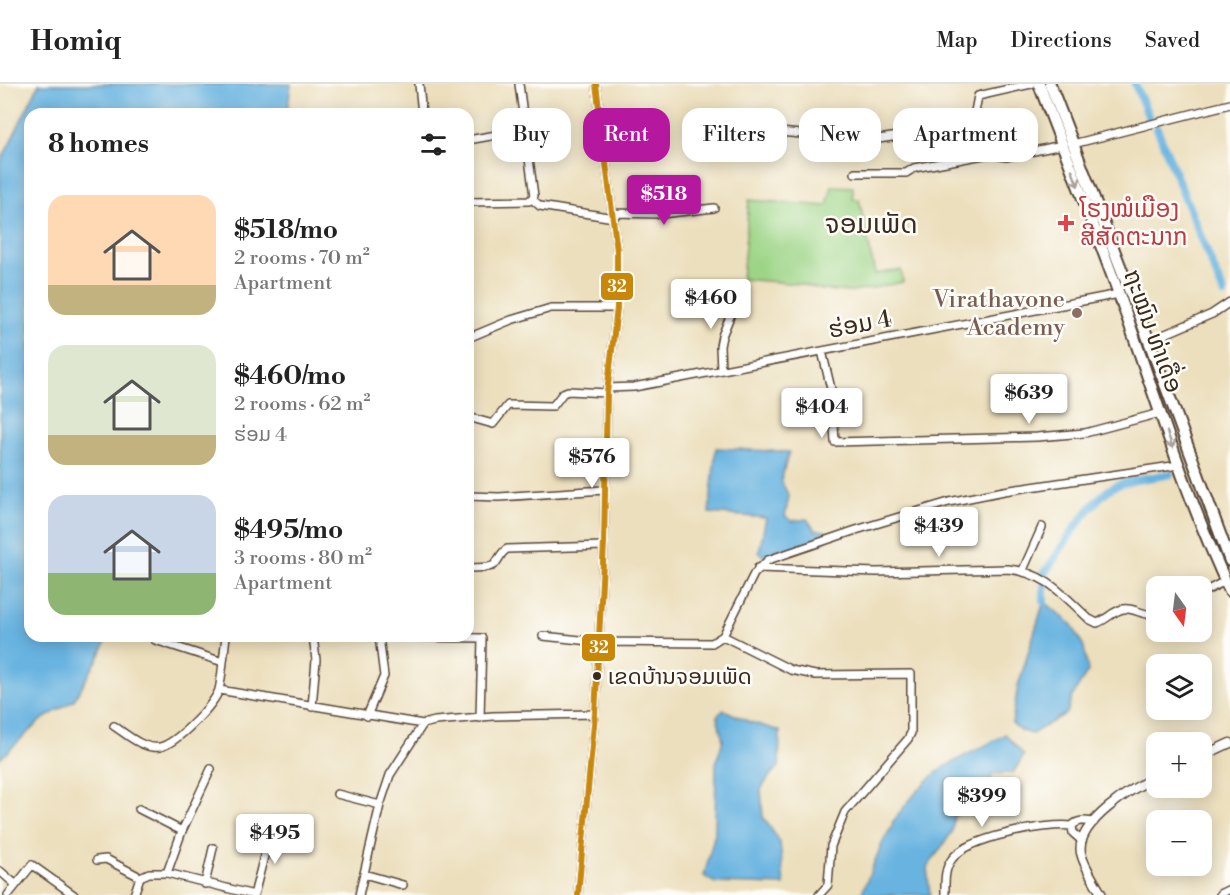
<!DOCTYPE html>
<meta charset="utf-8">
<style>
:root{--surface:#fff;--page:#f6f6f6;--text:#222;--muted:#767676;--line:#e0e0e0;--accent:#b5179e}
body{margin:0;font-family:"Libre Bodoni","Noto Sans Lao",serif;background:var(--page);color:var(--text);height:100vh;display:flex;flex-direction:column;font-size:22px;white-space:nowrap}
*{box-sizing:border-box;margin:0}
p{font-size:20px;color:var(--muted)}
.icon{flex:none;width:33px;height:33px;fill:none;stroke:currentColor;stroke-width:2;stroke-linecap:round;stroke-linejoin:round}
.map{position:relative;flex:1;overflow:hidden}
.details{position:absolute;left:24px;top:24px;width:450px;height:534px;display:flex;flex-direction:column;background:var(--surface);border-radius:18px;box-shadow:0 3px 15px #0003}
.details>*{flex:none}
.guide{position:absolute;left:492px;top:24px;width:570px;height:54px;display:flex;gap:12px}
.needle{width:39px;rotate:166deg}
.tools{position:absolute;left:1146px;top:492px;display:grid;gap:12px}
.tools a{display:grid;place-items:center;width:66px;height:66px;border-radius:12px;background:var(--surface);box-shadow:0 3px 15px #0003;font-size:30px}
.price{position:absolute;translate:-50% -51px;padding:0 14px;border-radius:6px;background:#fff;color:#222;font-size:20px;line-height:39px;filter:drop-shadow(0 2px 3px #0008)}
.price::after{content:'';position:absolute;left:50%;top:36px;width:18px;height:14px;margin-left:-9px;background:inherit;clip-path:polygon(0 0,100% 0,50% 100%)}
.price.current{background:var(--accent);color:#fff}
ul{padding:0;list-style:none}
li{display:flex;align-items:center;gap:18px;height:150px;padding:0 24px}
li span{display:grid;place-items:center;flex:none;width:168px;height:120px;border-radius:18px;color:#555}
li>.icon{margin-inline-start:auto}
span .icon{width:72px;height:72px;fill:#fffc;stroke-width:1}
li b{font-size:26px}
h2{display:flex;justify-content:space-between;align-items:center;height:72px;padding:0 24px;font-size:26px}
.tag{padding:0 21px;border-radius:18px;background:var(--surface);box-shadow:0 3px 15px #0003;font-size:21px;line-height:54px}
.tag.current{background:var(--accent);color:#fff}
header{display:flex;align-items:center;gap:36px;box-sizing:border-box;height:84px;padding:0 30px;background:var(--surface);border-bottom:2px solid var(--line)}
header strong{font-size:28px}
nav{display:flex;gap:33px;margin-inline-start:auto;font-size:21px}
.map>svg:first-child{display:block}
.green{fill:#9dd587;stroke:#6c8052;stroke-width:1.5}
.water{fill:#67b3e0;stroke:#516e7f;stroke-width:1.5}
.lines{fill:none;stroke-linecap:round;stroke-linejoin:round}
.canal{stroke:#67b3e0;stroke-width:8}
.minor-casing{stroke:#564536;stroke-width:10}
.tertiary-casing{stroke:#564536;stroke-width:11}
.primary-casing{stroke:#564536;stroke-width:14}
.minor{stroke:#fff;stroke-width:7}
.tertiary{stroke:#fff;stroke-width:8}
.primary{stroke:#fff;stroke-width:10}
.bus-1-casing{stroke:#fdfcf7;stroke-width:10}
.bus-1{stroke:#c88708;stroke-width:6}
.oneway{stroke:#a79f9a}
.health-dot{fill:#e0444e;stroke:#fdfcf7;stroke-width:2}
.education-dot{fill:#8d6e63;stroke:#fdfcf7;stroke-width:2}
.bus-dot{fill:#3b2a1e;stroke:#fdfcf7;stroke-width:2}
.labels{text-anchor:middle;stroke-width:5;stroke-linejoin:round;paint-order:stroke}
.bus-label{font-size:22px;fill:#3b2a1e;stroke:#fdfcf7;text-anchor:start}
.health-label{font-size:24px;fill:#be3a42;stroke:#fdfcf7;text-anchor:start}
.education-label{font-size:24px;fill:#785e54;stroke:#fdfcf7;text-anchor:end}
.street-label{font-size:24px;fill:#3b2a1e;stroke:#fdfcf7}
.quarter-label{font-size:27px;fill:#3b2a1e;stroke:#fdfcf7}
.line-badge{stroke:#fdfcf7;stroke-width:2}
.badge-label{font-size:16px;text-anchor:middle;font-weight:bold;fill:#fff}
</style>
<header>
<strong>Homiq</strong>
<nav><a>Map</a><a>Directions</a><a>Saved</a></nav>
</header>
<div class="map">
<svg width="1230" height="811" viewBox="0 0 1230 811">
<rect width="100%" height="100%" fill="#fdfcf7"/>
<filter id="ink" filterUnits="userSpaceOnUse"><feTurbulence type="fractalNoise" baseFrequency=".0167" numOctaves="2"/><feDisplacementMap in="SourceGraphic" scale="12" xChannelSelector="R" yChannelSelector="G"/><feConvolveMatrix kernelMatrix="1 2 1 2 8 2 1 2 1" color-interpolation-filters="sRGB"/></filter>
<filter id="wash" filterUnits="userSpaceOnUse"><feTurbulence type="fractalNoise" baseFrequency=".008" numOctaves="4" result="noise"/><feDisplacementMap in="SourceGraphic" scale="24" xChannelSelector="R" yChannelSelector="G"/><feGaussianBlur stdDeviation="1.35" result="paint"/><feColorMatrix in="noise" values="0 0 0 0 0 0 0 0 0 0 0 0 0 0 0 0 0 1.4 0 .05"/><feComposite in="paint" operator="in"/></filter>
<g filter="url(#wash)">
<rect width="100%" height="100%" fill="#ecdfbd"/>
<path class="green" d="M832,102L853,103V115H859L875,190L901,186L903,198L853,208L822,206L800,200L742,195L749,116L827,122Z"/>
<path class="water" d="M39,0H291L287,30H30V552H108L99,573L74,616L40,637L0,675V79Z
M716,364L789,368L781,397L789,412L785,432L792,437L807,435L815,446L826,447V457L789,467L779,465L763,472L759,468L766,434L709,429Z
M1044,517L1072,541L1084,563L1088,587L1073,611L1067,629L1032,650L1021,647L1012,639L1018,602Z
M724,626L750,638L780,647L779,683L771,690L761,705L763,733L780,758L784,801L715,799L704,792L715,749L716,679L723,656L717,632Z
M1005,650L1024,671L1013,689L991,690L993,710L954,732L952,748L927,784L930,811H861L883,757L893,741L892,739C905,721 918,704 935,690C956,673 983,665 1005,650Z"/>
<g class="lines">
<path class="canal" d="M1135,0L1150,36
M1157,44L1224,210
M1044,490C1059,468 1092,413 1115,402C1127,396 1156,393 1170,390
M1044,501V517"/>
</g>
</g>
<g filter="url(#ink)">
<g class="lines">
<defs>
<path id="minor" d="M419,0L422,30
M755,46L871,56L927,48L973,38L978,12L1031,0
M468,56L525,46
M1073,60L1230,20
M855,89H906L914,84L989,70L1006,73L1062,61
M532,115L540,122L614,134
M468,118L529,117L534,112L519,0
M613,129L661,130L714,124
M468,254L511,236L551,224H617
M1149,257L1212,230L1230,218
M822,267L832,309L835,358L1037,353L1085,349L1160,329
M721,286L720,262L722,252L738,213
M607,304L634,303L1119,210
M468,333L493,340L508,321L553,322L563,309L568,307L607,309
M468,412L499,413L604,406
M468,484C475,483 489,485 494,481C500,475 500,469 507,465L604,462
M758,484L876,488L1008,485C1046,489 1062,510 1089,535L1097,539C1106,536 1113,527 1123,525C1135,523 1143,533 1156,530
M1023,486L1042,443
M1202,509L1225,497
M543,552L599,558L712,559L723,552L791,586L815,591L911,590V649L908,655L845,728L831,762L828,801L819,811
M723,552L754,490L768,476L856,446L949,418L1004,407L1179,381
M405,553L482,554L480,634
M223,578L226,552
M219,606L423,640L435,637L493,632L595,630
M312,623L316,576L313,552
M367,632L384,592L379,552
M114,642C126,650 144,666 160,663C177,659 213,622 219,606C221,597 222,587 223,578L155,556
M337,710L380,721L359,811
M380,721L390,691L423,640
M139,725L182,747
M1082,757L1073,749L1072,742C1078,735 1086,737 1094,738
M97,776L106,775L140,793
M0,787L15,800
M167,789L182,747L211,685
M364,790L403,801
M205,800L213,764
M1220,810L1230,805
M8,811L32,781L74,811
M134,811L140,793L149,789H167L254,811
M254,811L271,745
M578,811L595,630L604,459L607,309L617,224V167L596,0
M945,811C945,798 944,785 952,775C968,753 1046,739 1072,742"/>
<path id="tertiary" d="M1202,672L1230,659
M1102,811C1095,798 1084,783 1081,769C1075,739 1134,703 1156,693"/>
<path id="primary" d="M1039,0C1066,71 1094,141 1120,213C1155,311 1186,413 1230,507
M1050,0L1149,257L1230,477"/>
</defs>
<use href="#minor" class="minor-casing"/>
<use href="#tertiary" class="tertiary-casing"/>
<use href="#primary" class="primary-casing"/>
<use href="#minor" class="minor"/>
<use href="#tertiary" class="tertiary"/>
<use href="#primary" class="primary"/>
<defs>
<path id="bus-1" d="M578,811L595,630L604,459L607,309L617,224V167L596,0"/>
</defs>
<use href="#bus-1" class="bus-1-casing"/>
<use href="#bus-1" class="bus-1"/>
</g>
<defs><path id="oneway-shaft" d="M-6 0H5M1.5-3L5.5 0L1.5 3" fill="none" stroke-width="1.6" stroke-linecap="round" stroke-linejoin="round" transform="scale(1.5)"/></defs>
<g class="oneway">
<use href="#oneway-shaft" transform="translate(1075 94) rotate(69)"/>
<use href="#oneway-shaft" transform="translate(1170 356) rotate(70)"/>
</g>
</g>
<path class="health-dot" d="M1063 130h6v6h6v6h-6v6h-6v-6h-6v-6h6z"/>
<circle class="education-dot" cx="1077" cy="229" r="6"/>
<circle class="bus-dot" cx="597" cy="592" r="5"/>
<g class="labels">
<g class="bus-label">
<text x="608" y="600">ເຂດບ້ານຈອມເພັດ</text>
</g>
<g class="health-label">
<text x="1080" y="133">ໂຮງໝໍເມືອງ<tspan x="1080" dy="28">ສີສັດຕະນາກ</tspan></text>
</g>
<g class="education-label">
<text x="1065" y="223">Virathavone<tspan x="1065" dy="28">Academy</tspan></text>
</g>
<g class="street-label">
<text transform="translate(860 240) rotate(-11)" y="8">ຮ່ອມ 4</text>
<text transform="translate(1153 247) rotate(70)" y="8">ຖະໝົນ ທ່າເດື່ອ</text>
</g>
<g class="quarter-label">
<text x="871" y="149">ຈອມເພັດ</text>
</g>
</g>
<g class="line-badge">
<rect x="600" y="188" width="34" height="29" rx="6" fill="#c88708"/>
<rect x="581" y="549" width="35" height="29" rx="6" fill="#c88708"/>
</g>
<g class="badge-label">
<text x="617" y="208">32</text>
<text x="599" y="569">32</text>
</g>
</svg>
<div class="tools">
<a><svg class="needle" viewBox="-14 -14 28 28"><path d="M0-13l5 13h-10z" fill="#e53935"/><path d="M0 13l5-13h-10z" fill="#767676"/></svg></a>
<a><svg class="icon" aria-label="layers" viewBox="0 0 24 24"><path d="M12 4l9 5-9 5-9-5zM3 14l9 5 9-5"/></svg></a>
<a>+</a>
<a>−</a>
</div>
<b class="price current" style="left:664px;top:142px">$518</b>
<b class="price" style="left:711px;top:246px">$460</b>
<b class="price" style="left:1029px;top:341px">$639</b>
<b class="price" style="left:822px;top:355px">$404</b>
<b class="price" style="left:592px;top:405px">$576</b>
<b class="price" style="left:939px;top:474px">$439</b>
<b class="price" style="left:982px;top:744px">$399</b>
<b class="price" style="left:275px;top:781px">$495</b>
<div class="guide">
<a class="tag">Buy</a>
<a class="tag current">Rent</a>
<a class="tag">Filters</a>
<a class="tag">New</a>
<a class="tag">Apartment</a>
</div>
<section class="details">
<h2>8 homes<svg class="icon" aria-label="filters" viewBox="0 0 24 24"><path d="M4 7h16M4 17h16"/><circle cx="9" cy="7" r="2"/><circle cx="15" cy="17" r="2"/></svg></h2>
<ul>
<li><span style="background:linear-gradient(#ffd9b3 75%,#c2b280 0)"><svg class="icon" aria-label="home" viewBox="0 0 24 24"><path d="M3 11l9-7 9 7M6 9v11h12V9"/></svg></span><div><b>$518/mo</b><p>2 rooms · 70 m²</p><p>Apartment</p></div></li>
<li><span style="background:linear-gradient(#dfe7d0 75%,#c2b280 0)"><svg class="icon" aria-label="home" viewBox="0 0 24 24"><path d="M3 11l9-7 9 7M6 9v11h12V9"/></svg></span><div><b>$460/mo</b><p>2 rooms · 62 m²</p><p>ຮ່ອມ 4</p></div></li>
<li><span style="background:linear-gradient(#c9d6e8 65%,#8fb573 0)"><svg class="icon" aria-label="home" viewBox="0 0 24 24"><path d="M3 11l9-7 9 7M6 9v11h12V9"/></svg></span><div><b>$495/mo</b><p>3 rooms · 80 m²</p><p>Apartment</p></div></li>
</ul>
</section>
</div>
